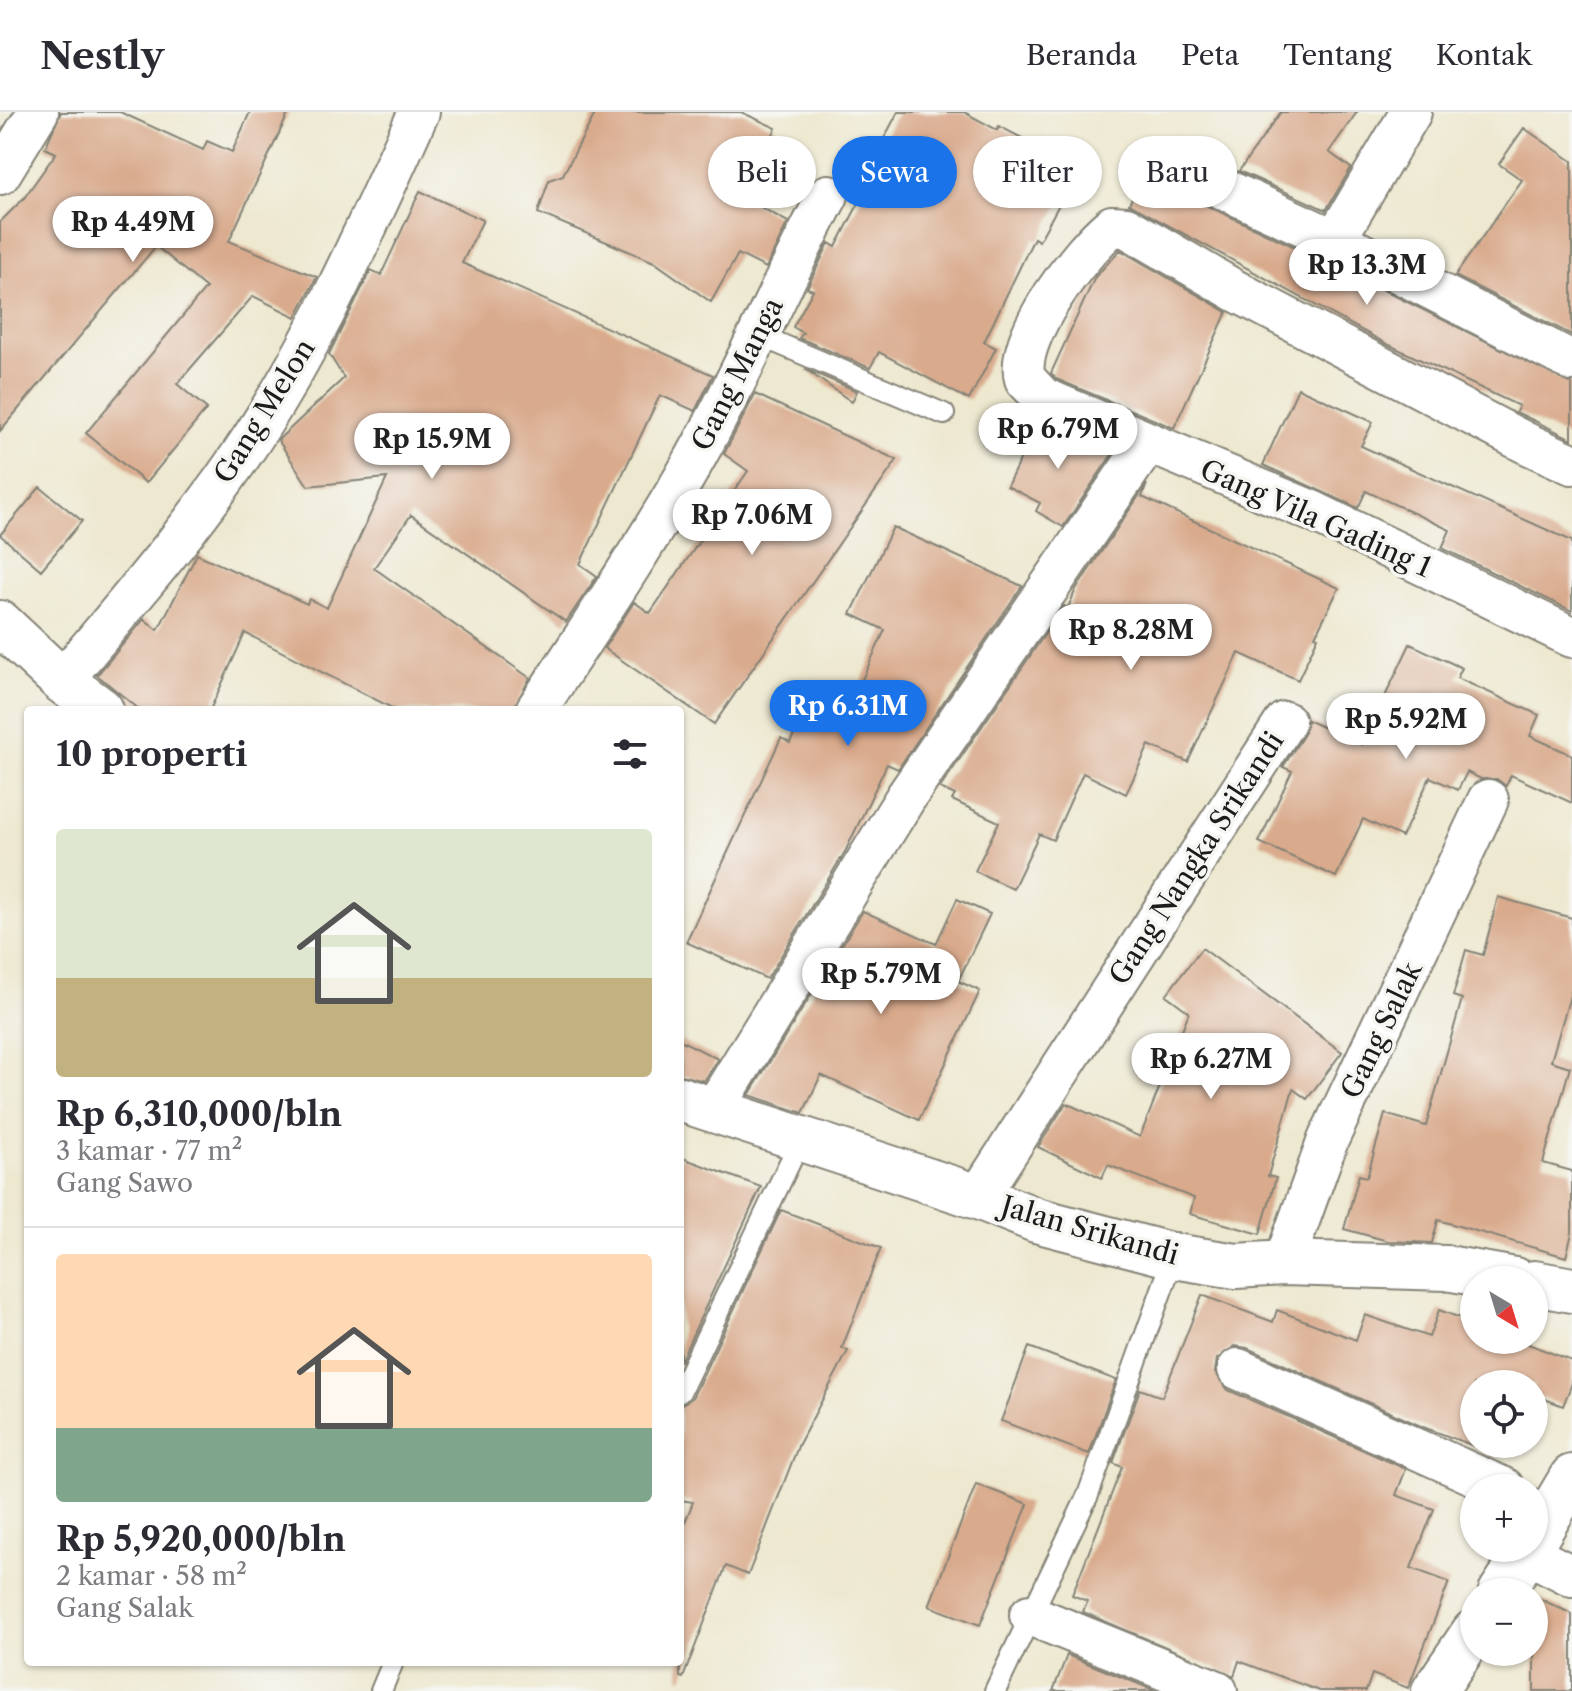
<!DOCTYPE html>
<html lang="id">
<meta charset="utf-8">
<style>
:root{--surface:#fff;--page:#f7f7f7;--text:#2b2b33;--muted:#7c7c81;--line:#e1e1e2;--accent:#1a73e8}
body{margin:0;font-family:"Libre Caslon Text",serif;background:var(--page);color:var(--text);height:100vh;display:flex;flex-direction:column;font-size:30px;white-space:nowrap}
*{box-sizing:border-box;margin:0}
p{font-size:26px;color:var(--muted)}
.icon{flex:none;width:44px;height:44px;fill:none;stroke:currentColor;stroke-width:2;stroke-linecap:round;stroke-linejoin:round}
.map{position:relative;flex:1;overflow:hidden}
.panel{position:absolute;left:24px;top:594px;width:660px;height:960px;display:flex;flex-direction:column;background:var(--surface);border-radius:8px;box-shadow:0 2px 6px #0004}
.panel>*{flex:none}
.guide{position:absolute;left:708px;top:24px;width:744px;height:72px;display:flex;gap:16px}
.needle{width:52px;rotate:142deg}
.controls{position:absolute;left:1460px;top:1154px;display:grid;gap:16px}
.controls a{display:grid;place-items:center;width:88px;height:88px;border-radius:50%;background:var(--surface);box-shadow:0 2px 6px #0004;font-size:40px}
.price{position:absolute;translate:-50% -68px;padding:0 18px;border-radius:28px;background:#fff;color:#222;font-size:26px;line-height:52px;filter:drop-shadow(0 2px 4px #0008)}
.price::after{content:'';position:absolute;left:50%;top:48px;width:24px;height:18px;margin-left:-12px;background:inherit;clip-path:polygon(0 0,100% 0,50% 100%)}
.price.current{background:var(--accent);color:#fff}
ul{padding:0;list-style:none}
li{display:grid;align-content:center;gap:16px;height:424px;padding:0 32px}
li+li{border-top:2px solid var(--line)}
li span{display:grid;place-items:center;height:248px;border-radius:8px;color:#555}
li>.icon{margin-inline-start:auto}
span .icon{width:144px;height:144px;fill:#fffc;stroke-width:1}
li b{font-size:34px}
h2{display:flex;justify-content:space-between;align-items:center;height:96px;padding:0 32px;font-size:34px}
.pill{padding:0 28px;border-radius:36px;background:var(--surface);box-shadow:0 2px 6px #0004;font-size:28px;line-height:72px}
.pill.current{background:var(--accent);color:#fff}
header{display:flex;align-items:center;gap:48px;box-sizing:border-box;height:112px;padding:0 40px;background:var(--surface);border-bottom:2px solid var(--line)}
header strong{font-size:38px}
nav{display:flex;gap:44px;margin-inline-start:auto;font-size:28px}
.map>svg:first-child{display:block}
.building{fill:#d9aa8c}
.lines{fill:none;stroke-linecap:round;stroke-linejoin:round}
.lane-casing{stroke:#848276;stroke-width:24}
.street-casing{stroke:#848276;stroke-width:44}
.secondary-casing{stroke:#848276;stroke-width:48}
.lane{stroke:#fff;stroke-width:20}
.street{stroke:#fff;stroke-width:40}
.secondary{stroke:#fff;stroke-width:44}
.labels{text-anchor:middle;stroke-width:7;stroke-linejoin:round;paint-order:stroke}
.street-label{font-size:28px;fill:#1c1c1c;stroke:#f6f6f2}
</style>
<header>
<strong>Nestly</strong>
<nav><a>Beranda</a><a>Peta</a><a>Tentang</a><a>Kontak</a></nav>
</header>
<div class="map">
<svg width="1572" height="1579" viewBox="0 0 1572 1579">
<rect width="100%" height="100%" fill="#f6f6f2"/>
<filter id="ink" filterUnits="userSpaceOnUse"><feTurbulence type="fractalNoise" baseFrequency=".0125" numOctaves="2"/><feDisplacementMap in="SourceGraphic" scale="16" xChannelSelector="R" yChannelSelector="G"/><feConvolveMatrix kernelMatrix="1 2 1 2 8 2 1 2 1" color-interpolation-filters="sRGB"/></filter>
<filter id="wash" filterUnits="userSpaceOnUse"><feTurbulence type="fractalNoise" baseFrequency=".006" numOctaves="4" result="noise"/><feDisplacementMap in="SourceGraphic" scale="32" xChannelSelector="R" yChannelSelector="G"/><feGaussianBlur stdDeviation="1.8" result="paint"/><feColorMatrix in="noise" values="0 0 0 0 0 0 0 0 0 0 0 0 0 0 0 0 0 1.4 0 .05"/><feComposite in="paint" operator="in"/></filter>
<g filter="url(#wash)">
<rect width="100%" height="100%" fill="#ede8cf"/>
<g id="blocks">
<path class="building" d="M61,0H120L203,38L207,29L232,40L250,0H289L229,129L317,165L296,205L253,184L177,272L207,297L146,371L86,321L206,176L156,134L0,319V110L24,86L56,41L45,36Z
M596,0H741L776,16L744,86L788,110L766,156L738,142L711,190L654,150L538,101L549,68L563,63Z
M898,0H964L997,18L999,14L1079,56L1039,129L1034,126L984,230L996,236L969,288L879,240L870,256L799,226L803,221L793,215L813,178L807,176L829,131L836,135L880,50L873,47Z
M1281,0H1357L1329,40L1351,56L1326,98L1239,59Z
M1524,16L1572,49V223L1455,164L1522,68L1499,52Z
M1143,64L1325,149L1572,272V327L1516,300L1519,294L1385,231L1129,92Z
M420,79L483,108L462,151L713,263L695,299L660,283L580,452L597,464L566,510L411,403L374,456L530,566L513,598H396L245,521L210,598H140L97,563L144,507L158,518L197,442L307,492L309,487L327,496L387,366L308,374L278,328L344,266L329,242L371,158L381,163Z
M1120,138L1227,200L1174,316L1056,267L1051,261L1095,165Z
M805,257L857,279L852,290Z
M1298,276L1373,310L1361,334L1572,429V499L1442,436L1450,418L1366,379L1358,396L1263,353Z
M755,282L897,348L714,612L604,536L634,490L650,501L748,359L724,342Z
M1039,309L1113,341L1063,415L1036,399L1040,391L1007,374Z
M1147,372L1142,385L1339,476L1315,524L1318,525L1298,568L1239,541L1188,650L1149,633L1126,682L1083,661L1053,728L1039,722L1013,777L975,759L999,710L952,688L955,683L940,676L1064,494L1068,496L1076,477Z
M40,375L82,409L41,458L0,423Z
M893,415L1022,474L898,657L887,652L846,738L767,867L686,830L781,626L790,631L819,571L853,587L885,518L851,502Z
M1410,532L1462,556L1457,566L1539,603L1530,624L1572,643V691L1511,663L1506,674L1497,667H1481L1467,660L1458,678L1430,665L1402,725L1363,707L1336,765L1259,730L1292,659L1283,655L1304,622L1307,608L1362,633Z
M1498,785L1572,806V877L1551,949L1570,955L1543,1051L1572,1059V1121L1566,1145L1438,1108L1432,1131L1388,1129L1344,1117L1359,1063L1367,1065L1385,1002L1426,1014L1462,887L1453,884L1466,838L1483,843Z
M957,787L990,802L958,869L980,879L919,1008L821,963L803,1001L749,983L863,799L936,832Z
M1202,836L1342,940L1307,987L1293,977L1268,1064L1276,1066L1260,1122L1190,1102L1194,1086L1108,1053L1102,1066L1038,1035L1066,991L1140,1025L1189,900L1166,883Z
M680,928L718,947L704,969L680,963Z
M680,1045L761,1075L680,1250Z
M781,1098L881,1136L842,1236L848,1239L799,1332L748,1463L726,1454L683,1566L680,1565V1423L693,1390L680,1388V1293L692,1286Z
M1202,1183L1273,1210L1277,1198L1356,1228L1365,1203L1429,1225L1439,1198L1474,1211V1228H1518L1572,1249V1271L1563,1294L1534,1283V1272H1474V1332L1477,1335L1423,1315L1247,1236L1235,1234L1217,1247L1215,1260L1228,1278L1406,1357L1396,1383L1434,1397L1411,1456L1449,1470L1408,1576L1372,1562L1366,1579H1319L1239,1549L1234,1564L1083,1500L1087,1489L1072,1483L1122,1355L1113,1351L1140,1277L1162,1285Z
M1029,1235L1116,1268L1089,1342L1001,1309Z
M976,1372L1028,1392L980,1513L929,1494Z
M1534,1484L1572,1502V1579H1534Z
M1067,1543L1156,1579H1053Z"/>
</g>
</g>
<g filter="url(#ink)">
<use href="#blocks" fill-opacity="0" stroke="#848276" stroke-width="2"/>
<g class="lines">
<defs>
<path id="lane" d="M761,224L944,302
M680,1280L801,1027
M381,1579L393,1550
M995,1579L1088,1383L1174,1144"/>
<path id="street" d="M1156,46L1335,128L1572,249
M0,62L38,0
M1335,128L1411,0
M1572,352L1526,331L1236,179L1126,115L1112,114C1082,138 1013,226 1025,267L1043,286L1314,400L1572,525
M62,569C128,490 197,411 253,325C320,223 369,110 419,0
M536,598C586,522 638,445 684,366C737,274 779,176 828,83
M714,997L906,685L1147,332
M978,1085L1285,610
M1284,1151L1328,1028L1488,688
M1238,1257L1504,1376
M1527,1441L1572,1464
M1030,1503L1217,1579"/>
<path id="secondary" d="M0,511L62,569L101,598
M680,987L978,1085L1036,1108L1174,1144L1236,1154L1284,1151L1447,1156L1515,1168
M1534,1171L1572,1178
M1534,1429L1572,1365
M1501,1480L1530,1436
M1434,1579L1474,1520"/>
</defs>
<use href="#lane" class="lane-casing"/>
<use href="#street" class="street-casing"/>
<use href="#secondary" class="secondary-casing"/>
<use href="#lane" class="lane"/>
<use href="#street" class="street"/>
<use href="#secondary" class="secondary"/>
</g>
</g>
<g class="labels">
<g class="street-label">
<text transform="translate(737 262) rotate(-63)" y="10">Gang Manga</text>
<text transform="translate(264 299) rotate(-58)" y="10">Gang Melon</text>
<text transform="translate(1316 406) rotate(24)" y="10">Gang Vila Gading 1</text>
<text transform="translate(1196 746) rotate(-57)" y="10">Gang Nangka Srikandi</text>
<text transform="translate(1381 918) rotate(-64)" y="10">Gang Salak</text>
<text transform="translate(1090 1118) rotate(16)" y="10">Jalan Srikandi</text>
</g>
</g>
</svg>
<div class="controls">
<a><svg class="needle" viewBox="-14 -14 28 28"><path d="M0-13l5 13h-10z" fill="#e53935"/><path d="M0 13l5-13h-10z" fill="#7c7c81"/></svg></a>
<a><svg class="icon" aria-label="locate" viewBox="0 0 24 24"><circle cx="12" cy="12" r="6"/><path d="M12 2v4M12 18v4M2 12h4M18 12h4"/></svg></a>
<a>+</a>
<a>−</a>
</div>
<b class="price" style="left:133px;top:152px">Rp 4.49M</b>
<b class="price" style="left:1367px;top:195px">Rp 13.3M</b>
<b class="price" style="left:1058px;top:359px">Rp 6.79M</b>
<b class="price" style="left:432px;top:369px">Rp 15.9M</b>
<b class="price" style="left:752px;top:445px">Rp 7.06M</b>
<b class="price" style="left:1131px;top:560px">Rp 8.28M</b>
<b class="price current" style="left:848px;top:636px">Rp 6.31M</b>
<b class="price" style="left:1406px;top:649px">Rp 5.92M</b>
<b class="price" style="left:881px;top:904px">Rp 5.79M</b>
<b class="price" style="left:1211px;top:989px">Rp 6.27M</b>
<div class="guide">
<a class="pill">Beli</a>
<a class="pill current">Sewa</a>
<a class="pill">Filter</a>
<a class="pill">Baru</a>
</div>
<section class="panel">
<h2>10 properti<svg class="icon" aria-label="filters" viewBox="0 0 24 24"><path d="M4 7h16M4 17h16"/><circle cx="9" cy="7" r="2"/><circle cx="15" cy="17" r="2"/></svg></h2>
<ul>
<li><span style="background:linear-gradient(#dfe7d0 60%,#c2b280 0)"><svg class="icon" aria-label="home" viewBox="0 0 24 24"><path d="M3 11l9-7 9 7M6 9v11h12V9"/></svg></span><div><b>Rp 6,310,000/bln</b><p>3 kamar · 77 m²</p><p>Gang Sawo</p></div></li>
<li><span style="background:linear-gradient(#ffd9b3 70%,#7fa58c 0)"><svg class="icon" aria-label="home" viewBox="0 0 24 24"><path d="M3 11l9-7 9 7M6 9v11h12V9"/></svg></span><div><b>Rp 5,920,000/bln</b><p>2 kamar · 58 m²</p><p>Gang Salak</p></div></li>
</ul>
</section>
</div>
